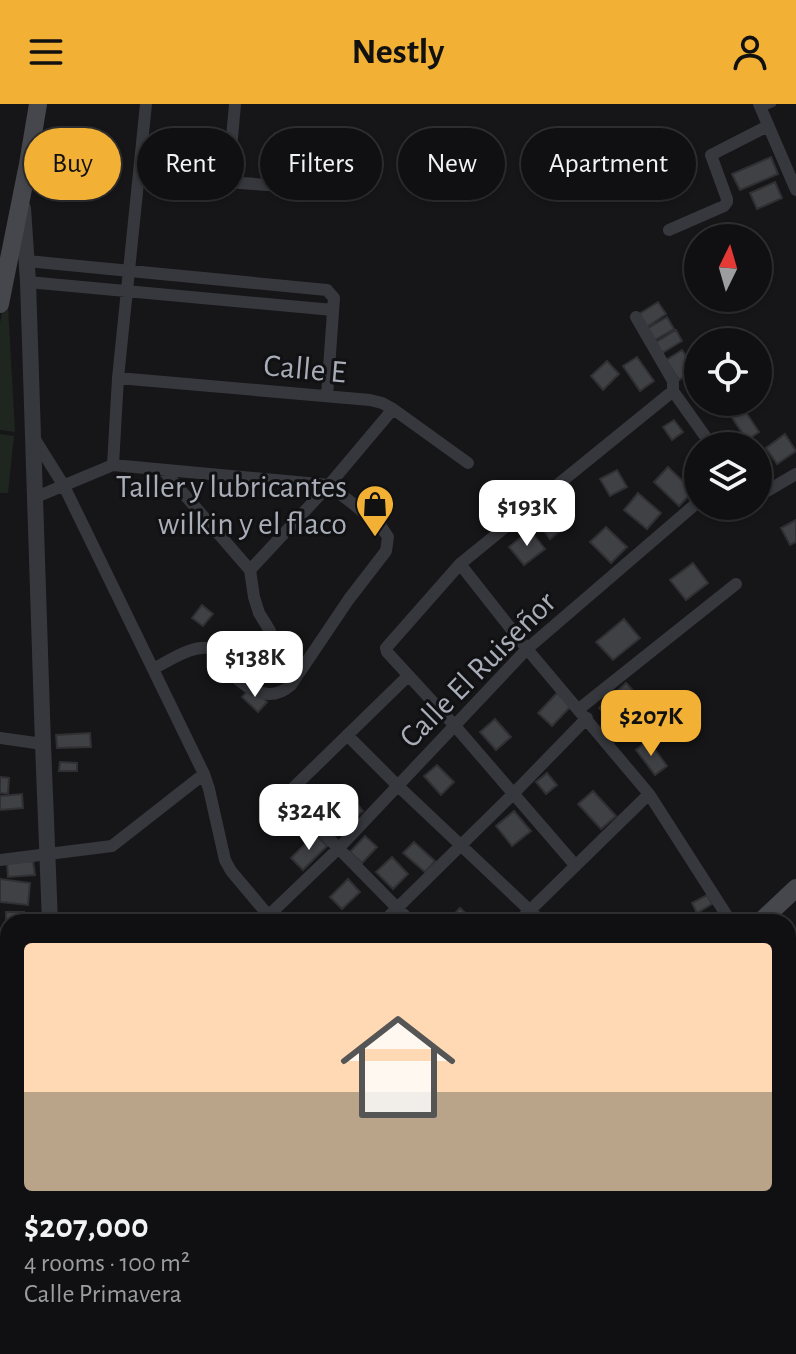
<!DOCTYPE html>
<meta charset="utf-8">
<style>
:root{--surface:#101012;--page:#1e1e20;--text:#f1f3f6;--muted:#9c9d9f;--line:#303032;--accent:#f2b134}
body{margin:0;font-family:"Alegreya Sans",sans-serif;background:var(--page);color:var(--text);height:100vh;display:flex;flex-direction:column;font-size:30px;white-space:nowrap}
*{box-sizing:border-box;margin:0}
p{font-size:26px;color:var(--muted)}
.icon{flex:none;width:44px;height:44px;fill:none;stroke:currentColor;stroke-width:2;stroke-linecap:round;stroke-linejoin:round}
.map{position:relative;flex:1;overflow:hidden}
.sheet{position:absolute;left:0px;top:810px;width:796px;height:440px;display:flex;flex-direction:column;background:var(--surface);border-radius:24px 24px 0 0;box-shadow:0 2px 6px #0004,0 0 0 2px var(--line)}
.sheet>*{flex:none}
.banner{position:absolute;left:24px;top:24px;width:748px;height:72px;display:flex;gap:16px}
.needle{width:52px;rotate:5deg}
.controls{position:absolute;left:684px;top:120px;display:grid;gap:16px}
.controls a{display:grid;place-items:center;width:88px;height:88px;border-radius:50%;background:var(--surface);box-shadow:0 2px 6px #0004,0 0 0 2px var(--line);font-size:40px}
.price{position:absolute;translate:-50% -68px;padding:0 18px;border-radius:16px;background:#fff;color:#222;font-size:26px;line-height:52px;filter:drop-shadow(0 2px 4px #0008)}
.price::after{content:'';position:absolute;left:50%;top:48px;width:24px;height:18px;margin-left:-12px;background:inherit;clip-path:polygon(0 0,100% 0,50% 100%)}
.price.on{background:var(--accent);color:#111}
ul{padding:0;list-style:none}
li{display:grid;align-content:center;gap:16px;height:424px;padding:0 24px}
li+li{border-top:2px solid var(--line)}
li span{display:grid;place-items:center;height:248px;border-radius:8px;color:#555}
li>.icon{margin-inline-start:auto}
span .icon{width:144px;height:144px;fill:#fffc;stroke-width:1}
li b{font-size:34px}
.tag{padding:0 28px;border-radius:36px;background:var(--surface);box-shadow:0 2px 6px #0004,0 0 0 2px var(--line);font-size:28px;line-height:72px}
.tag.on{background:var(--accent);color:#111}
header{display:flex;justify-content:space-between;align-items:center;height:104px;padding:0 24px;background:var(--accent);color:#111;font-size:36px;font-weight:600}
.map>svg:first-child{display:block}
.green{fill:#1e261f}
.building{fill:#404145;stroke:#303034;stroke-width:2}
.lines{fill:none;stroke-linecap:round;stroke-linejoin:round}
.service{stroke:#37383d;stroke-width:6}
.minor{stroke:#37383d;stroke-width:12}
.tertiary{stroke:#37383d;stroke-width:16}
.secondary{stroke:#45474d;stroke-width:18}
.labels{text-anchor:middle;stroke-width:6;stroke-linejoin:round;paint-order:stroke}
.street-label{font-size:32px;fill:#a8adb8;stroke:#111113}
.poi-label{font-size:32px;fill:#a8adb8;stroke:#111113;text-anchor:end}
</style>
<header><svg class="icon" aria-label="menu" viewBox="0 0 24 24"><path d="M4 6h16M4 12h16M4 18h16"/></svg>Nestly<svg class="icon" aria-label="person" viewBox="0 0 24 24"><circle cx="12" cy="8" r="4"/><path d="M4 21q1-7 8-7t8 7"/></svg></header>
<div class="map">
<svg width="796" height="1250" viewBox="0 0 796 1250">
<rect width="100%" height="100%" fill="#161618"/>
<path class="green" d="M7,185L15,328L0,326V219Z
M0,330L14,332L8,389H0Z"/>
<path class="building" d="M771,53L778,70L740,86L732,70Z
M775,78L782,94L757,105L750,89Z
M658,198L666,210L647,223L639,210Z
M667,213L674,225L655,236L648,224Z
M676,226L682,237L662,249L656,238Z
M682,246L695,265L679,276L666,256Z
M637,253L654,277L640,287L623,262Z
M607,257L619,270L603,286L591,272Z
M732,298H739L759,328L747,336L725,303Z
M674,316L683,328L672,336L663,323Z
M785,330L796,347L777,360L766,344Z
M668,363L693,387L679,402L654,378Z
M617,366L627,383L610,392L600,375Z
M638,389L661,409L647,425L624,406Z
M554,406L566,422L550,435L538,419Z
M796,416V438L790,441L781,424Z
M606,423L627,443L611,459L590,438Z
M530,426L545,445L524,461L509,443Z
M693,459L708,479L686,496L670,476Z
M202,501L213,510L203,522L192,514Z
M624,515L640,534L613,556L596,538Z
M626,579L644,598L617,623L599,604Z
M252,583L267,598L258,608L242,593Z
M557,589L571,602L552,622L538,609Z
M495,615L511,633L496,646L480,628Z
M90,629L91,643L57,644L56,631Z
M648,636L667,662L655,671L636,646Z
M60,658L77,659V667H59Z
M437,661L454,678L441,691L424,672Z
M547,669L557,681L546,690L536,678Z
M0,673L9,674L8,690L0,689Z
M593,687L616,712L601,725L578,700Z
M349,689L363,707L348,719L334,701Z
M22,690L23,704L0,706V692Z
M514,707L531,727L512,742L496,722Z
M315,730L327,742L303,766L291,754Z
M365,732L377,743L362,759L350,748Z
M414,738L435,757L425,768L403,749Z
M392,753L408,770L393,785L376,768Z
M33,757L35,771L8,773L7,759Z
M0,775L30,779L28,801L0,798Z
M348,775L360,788L342,805L330,793Z
M707,791L712,800L697,809L692,799Z
M460,804L475,818H447Z
M6,808H24V818H8V823H6Z
M796,834V863L792,865L796,872L788,876V838Z
M629,1242H656L645,1250H635Z"/>
<g class="lines">
<path class="service" d="M761,5L773,0
M788,886H796
M0,940L8,939"/>
<path class="minor" d="M759,0L796,86
M139,71L306,84
M228,79L235,0
M669,126L724,102L727,98V95L711,51L768,22
M27,157L327,186L334,194L327,292
M28,178L333,206
M636,213L673,277V287L712,342
M118,274L370,296L382,299L393,305L468,359
M34,334L64,382L204,670L209,685L225,756L231,767L274,818
M113,361L118,274L146,0
M163,366L250,466L254,493L259,509L270,527
M758,387H767L796,370
M36,393L113,361L329,381L380,421L388,433L386,447L349,495L291,581C262,607 229,571 215,546C197,537 169,557 153,565
M460,460L527,545L649,690L731,818
M250,466L329,381L393,305
M408,572L292,685L290,691L291,696L411,818
M579,605L736,480
M347,631L397,681L542,818
M0,634L43,640
M0,756L112,742L204,670
M575,761L455,622L387,548L386,544L460,460L673,287
M268,812L338,745L527,545L698,398
M383,818L513,690L587,614
M518,818L649,690
M788,981L796,992
M788,1048L796,1042
M788,1160L796,1154
M788,1212L796,1223
M0,1215H8
M693,1242L701,1250
M268,1246L271,1250"/>
<path class="tertiary" d="M23,104L28,178L43,640L50,818
M64,1242V1250
M497,1250L498,1242"/>
<path class="secondary" d="M0,200L28,60L38,0
M760,818L796,784
M341,1250L344,1242"/>
</g>
<defs>
<symbol id="shop-pin" viewBox="-11 -11 22 30"><path d="M0 17L-7.5 6A9.5 9.5 0 1 1 7.5 6Z" fill="#f2b134" stroke="#111113"/><path d="M-5-2.5h2.3a2.7 3.5 0 0 1 5.4 0H5L5.5 6h-11ZM-1.5-2.5h3a1.5 2.3 0 0 0-3 0Z" fill="#111"/></symbol>
</defs>
<g fill-rule="evenodd">
<use href="#shop-pin" x="353" y="378" width="44" height="60"/>
</g>
<g class="labels">
<g class="street-label">
<text transform="translate(305 264) rotate(5)" y="11">Calle E</text>
<text transform="translate(477 565) rotate(-45)" y="11">Calle El Ruiseñor</text>
</g>
<g class="poi-label">
<text x="347" y="393">Taller y lubricantes<tspan x="347" dy="37">wilkin y el flaco</tspan></text>
</g>
</g>
</svg>
<div class="controls">
<a><svg class="needle" viewBox="-14 -14 28 28"><path d="M0-13l5 13h-10z" fill="#e53935"/><path d="M0 13l5-13h-10z" fill="#9c9d9f"/></svg></a>
<a><svg class="icon" aria-label="locate" viewBox="0 0 24 24"><circle cx="12" cy="12" r="6"/><path d="M12 2v4M12 18v4M2 12h4M18 12h4"/></svg></a>
<a><svg class="icon" aria-label="layers" viewBox="0 0 24 24"><path d="M12 4l9 5-9 5-9-5zM3 14l9 5 9-5"/></svg></a>
</div>
<b class="price" style="left:527px;top:444px">$193K</b>
<b class="price" style="left:255px;top:595px">$138K</b>
<b class="price on" style="left:651px;top:654px">$207K</b>
<b class="price" style="left:309px;top:748px">$324K</b>
<div class="banner">
<a class="tag on">Buy</a>
<a class="tag">Rent</a>
<a class="tag">Filters</a>
<a class="tag">New</a>
<a class="tag">Apartment</a>
</div>
<section class="sheet">
<ul>
<li><span style="background:linear-gradient(#ffd9b3 60%,#b9a48a 0)"><svg class="icon" aria-label="home" viewBox="0 0 24 24"><path d="M3 11l9-7 9 7M6 9v11h12V9"/></svg></span><div><b>$207,000</b><p>4 rooms · 100 m²</p><p>Calle Primavera</p></div></li>
</ul>
</section>
</div>
